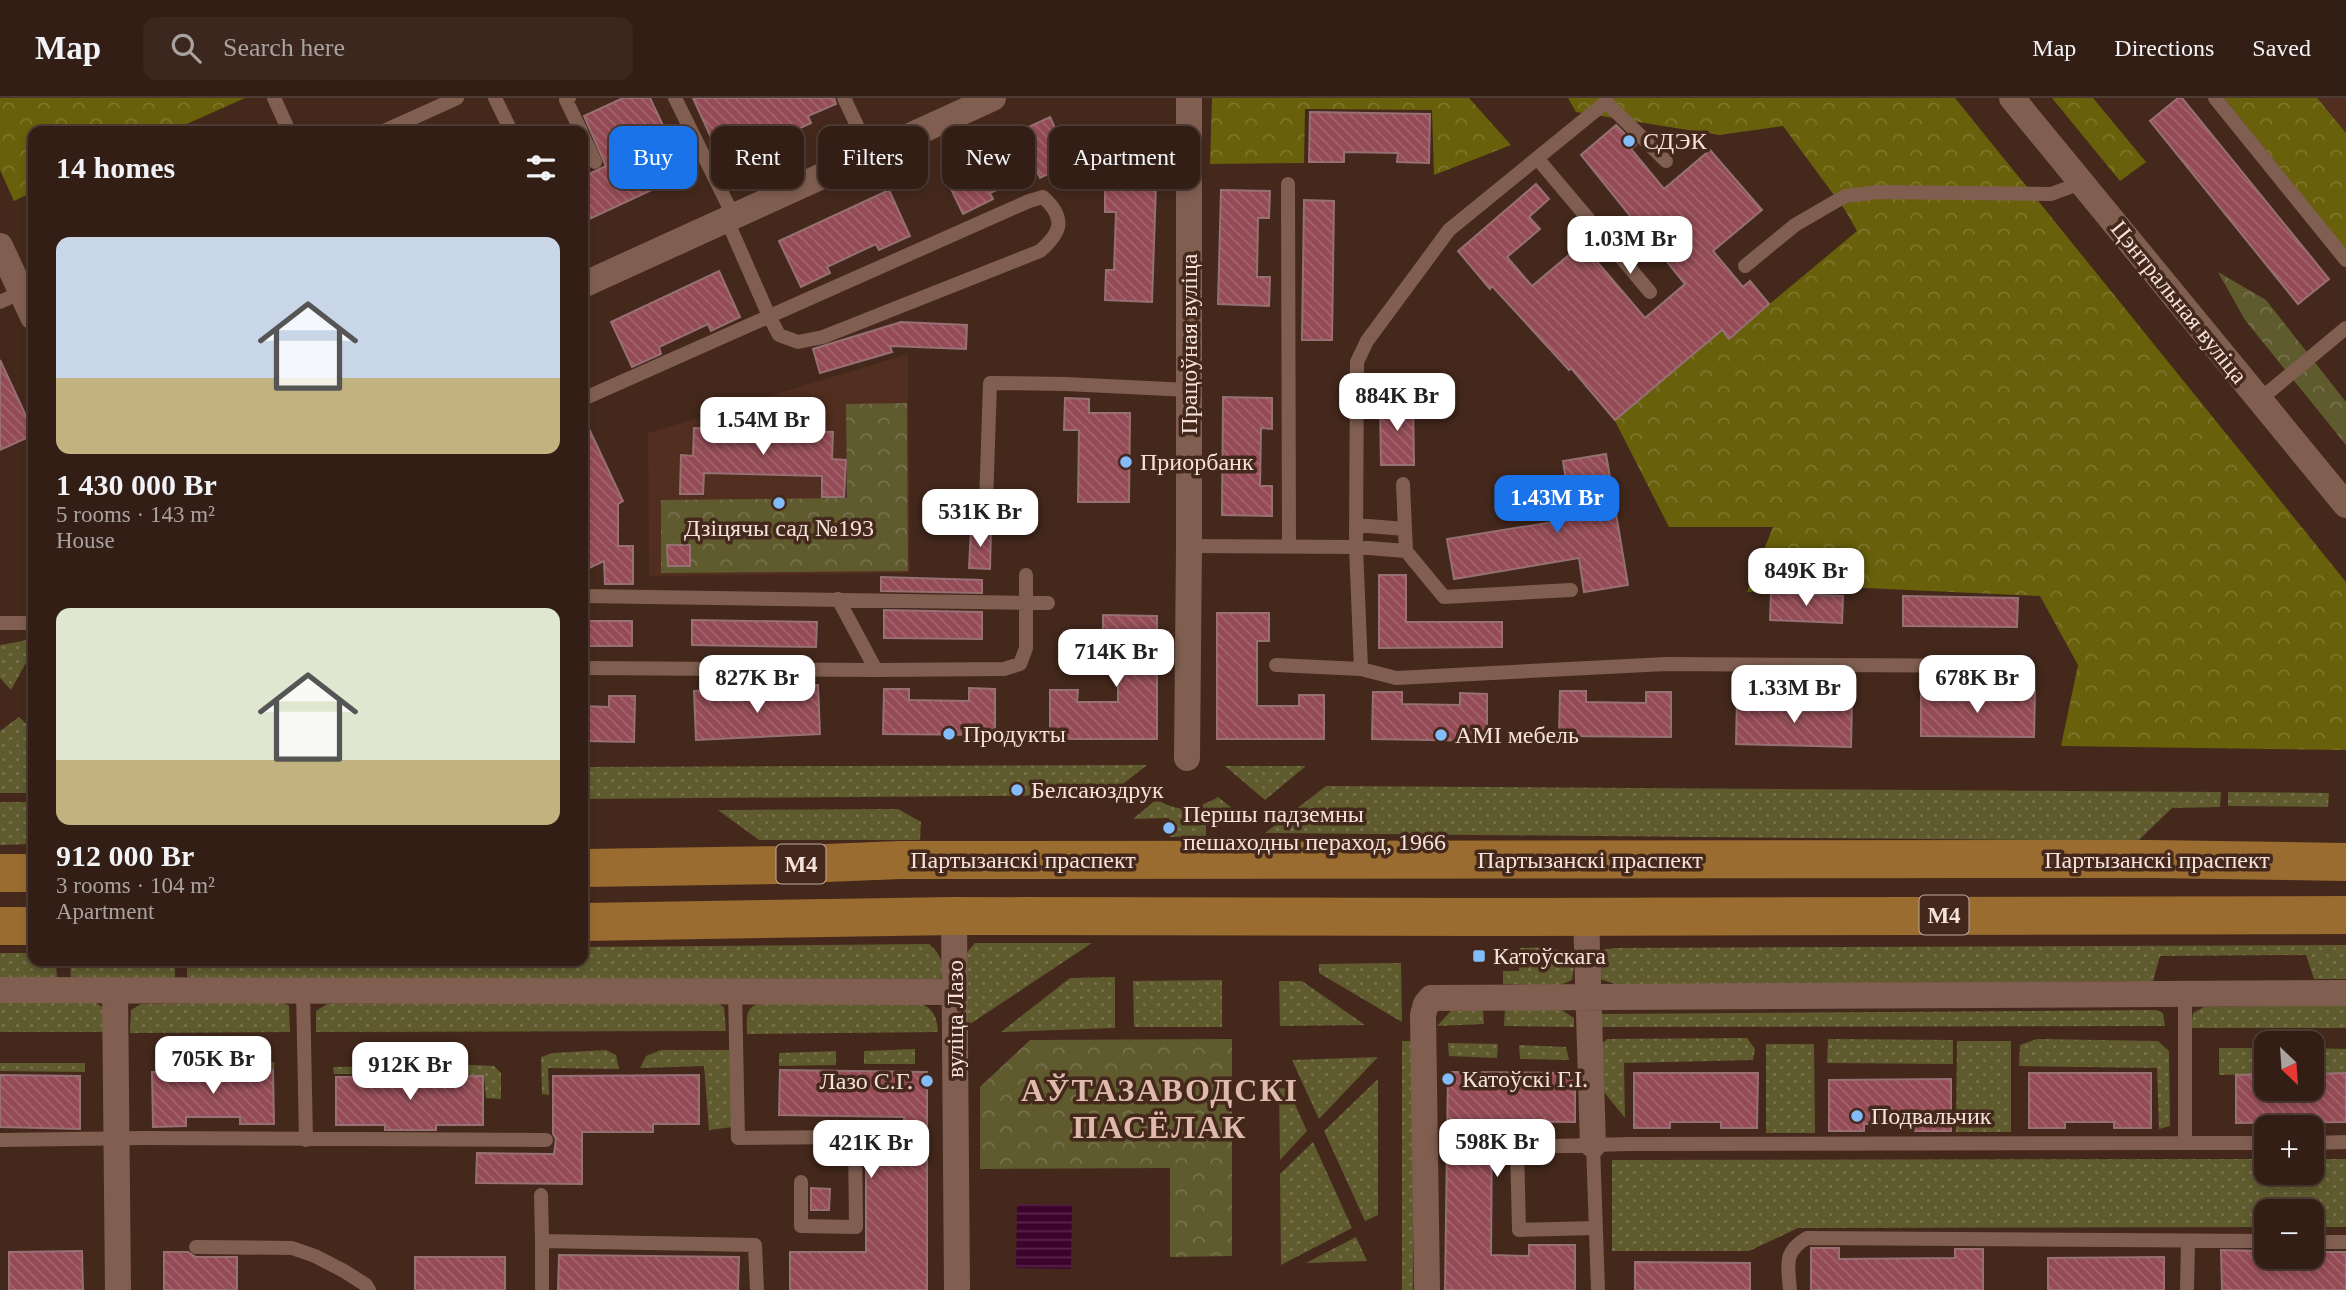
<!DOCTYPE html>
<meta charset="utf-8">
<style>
:root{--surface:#331e15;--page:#3b271e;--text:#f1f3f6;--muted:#a9a2a0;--line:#4e3c34;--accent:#1a73e8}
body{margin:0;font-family:Georgia,serif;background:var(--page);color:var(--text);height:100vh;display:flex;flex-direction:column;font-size:26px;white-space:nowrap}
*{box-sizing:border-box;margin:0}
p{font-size:23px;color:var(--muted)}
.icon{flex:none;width:38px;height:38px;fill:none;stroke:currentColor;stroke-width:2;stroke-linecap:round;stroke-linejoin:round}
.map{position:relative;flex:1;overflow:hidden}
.details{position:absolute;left:28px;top:28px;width:560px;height:840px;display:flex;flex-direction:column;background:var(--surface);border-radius:14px;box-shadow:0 4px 10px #0003,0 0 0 2px var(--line)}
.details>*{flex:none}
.top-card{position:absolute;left:609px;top:28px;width:665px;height:63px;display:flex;gap:14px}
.needle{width:46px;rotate:155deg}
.buttons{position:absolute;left:2254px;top:933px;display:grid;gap:14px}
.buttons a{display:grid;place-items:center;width:70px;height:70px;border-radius:14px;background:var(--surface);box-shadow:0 4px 10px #0003,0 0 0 2px var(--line);font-size:35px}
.price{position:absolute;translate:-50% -60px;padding:0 16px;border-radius:14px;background:#fff;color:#222;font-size:23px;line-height:46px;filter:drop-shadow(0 2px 4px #0008)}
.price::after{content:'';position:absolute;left:50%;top:42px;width:21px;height:16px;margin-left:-10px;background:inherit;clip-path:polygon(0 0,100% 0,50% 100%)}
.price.active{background:var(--accent);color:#fff}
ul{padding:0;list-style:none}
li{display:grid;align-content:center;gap:14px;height:371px;padding:0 28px}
li span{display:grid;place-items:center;height:217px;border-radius:14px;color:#555}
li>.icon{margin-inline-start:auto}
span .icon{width:126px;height:126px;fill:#fffc;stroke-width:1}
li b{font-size:30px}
h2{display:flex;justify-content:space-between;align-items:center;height:84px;padding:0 28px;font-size:30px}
.tag{padding:0 24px;border-radius:14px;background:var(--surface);box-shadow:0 4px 10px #0003,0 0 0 2px var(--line);font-size:24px;line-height:63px}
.tag.active{background:var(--accent);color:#fff}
header{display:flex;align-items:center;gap:42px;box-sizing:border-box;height:98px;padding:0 35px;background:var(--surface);border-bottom:2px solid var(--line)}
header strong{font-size:33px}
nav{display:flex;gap:38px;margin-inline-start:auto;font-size:24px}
.search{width:490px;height:63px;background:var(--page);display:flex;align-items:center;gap:18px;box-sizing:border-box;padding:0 24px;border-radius:14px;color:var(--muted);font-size:26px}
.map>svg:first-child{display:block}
.built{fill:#512e1f}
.grass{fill:url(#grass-dots)}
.forest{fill:url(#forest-crowns)}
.park{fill:url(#park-crowns)}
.water{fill:url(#water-rules)}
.building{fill:url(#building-back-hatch);stroke:#967073;stroke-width:2}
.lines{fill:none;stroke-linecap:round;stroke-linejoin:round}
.service{stroke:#805f51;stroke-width:14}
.minor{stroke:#805f51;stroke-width:26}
.primary{stroke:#9b6c30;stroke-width:38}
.poi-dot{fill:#82bcfa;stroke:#44281c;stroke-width:2.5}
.labels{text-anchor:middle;stroke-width:7;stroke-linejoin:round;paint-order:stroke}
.shield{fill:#44281c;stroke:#c0aaa1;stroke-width:2}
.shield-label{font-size:23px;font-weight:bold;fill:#f5e2da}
.poi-label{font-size:24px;fill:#f5e2da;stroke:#44281c;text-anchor:start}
.street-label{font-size:24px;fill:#f5e2da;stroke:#44281c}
.district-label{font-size:32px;font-weight:bold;letter-spacing:2px;fill:#dfbaaa;stroke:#44281c}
</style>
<header>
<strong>Map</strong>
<div class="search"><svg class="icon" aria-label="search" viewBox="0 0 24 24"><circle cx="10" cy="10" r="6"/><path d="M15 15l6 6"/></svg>Search here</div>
<nav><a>Map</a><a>Directions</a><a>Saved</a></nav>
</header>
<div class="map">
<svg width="2346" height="1192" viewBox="0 0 2346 1192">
<defs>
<pattern id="grass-dots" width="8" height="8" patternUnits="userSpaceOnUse" patternTransform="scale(1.75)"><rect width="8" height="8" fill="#5f5b2f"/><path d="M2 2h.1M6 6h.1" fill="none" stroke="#77724d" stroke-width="1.8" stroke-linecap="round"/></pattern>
<pattern id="forest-crowns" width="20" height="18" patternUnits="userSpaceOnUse" patternTransform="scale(1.75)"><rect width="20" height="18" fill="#68600a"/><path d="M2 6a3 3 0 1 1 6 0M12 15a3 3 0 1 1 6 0" fill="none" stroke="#7e762d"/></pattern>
<pattern id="park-crowns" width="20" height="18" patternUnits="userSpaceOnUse" patternTransform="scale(1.75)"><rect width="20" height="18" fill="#5f5b2f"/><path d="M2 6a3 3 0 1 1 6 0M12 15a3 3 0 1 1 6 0" fill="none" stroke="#77724d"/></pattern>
<pattern id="water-rules" width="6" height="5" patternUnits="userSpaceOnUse" patternTransform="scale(1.75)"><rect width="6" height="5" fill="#3c032c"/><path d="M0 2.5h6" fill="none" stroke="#59274a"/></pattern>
<pattern id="building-back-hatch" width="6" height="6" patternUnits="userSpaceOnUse" patternTransform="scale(1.75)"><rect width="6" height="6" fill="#944b55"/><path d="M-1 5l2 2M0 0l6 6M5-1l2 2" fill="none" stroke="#a4656d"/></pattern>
</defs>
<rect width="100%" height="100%" fill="#44281c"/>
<path class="built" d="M2293,0H2346V64Z
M908,256L910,475L649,478L648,335Z"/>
<path class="grass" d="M33,541V552L11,592L0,580V547Z
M19,619L33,632V695H0V633Z
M1147,667L1109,697L583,701V669Z
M1225,668H1306L1265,702Z
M1326,688L2221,694L2220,709L2172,710L2138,743L1265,735Z
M2228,694L2329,695L2328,709L2228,708Z
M1218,699L1243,719L1206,720V738L1169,739V720L1133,721L1157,701C1177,716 1198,711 1218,699Z
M0,704H33V746L0,747Z
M898,711L921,724L920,742H759L718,712Z
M975,845H1092L964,930V858Z
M929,846C941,856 946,868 939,884L187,885V863H583V849Z
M2346,847V881H2314L2306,857L2160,858L2153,883L1618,887L1600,881L1596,864L1602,852L1614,850Z
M1520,850C1541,850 1559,846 1575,863L1572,882L1558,888L1503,886V873H1519Z
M0,855H33V863H56L57,882H0Z
M70,863H175V880L71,881Z
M1401,865L1402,924L1319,875V866Z
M1115,879V930L1001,934L1070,880Z
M1222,882V929H1134L1133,883Z
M1279,883H1302L1365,927L1280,928Z
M713,903L724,909L726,933L316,934V913L327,906Z
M281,904L289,908L290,934L130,935L131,912L141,906Z
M0,905H96L105,911V934H0Z
M758,906H921C934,911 937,920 938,934L747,936C747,923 744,910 758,906Z
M2346,907V930H2191L2193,915L2204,909Z
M1560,911L1574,920V929L1504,928L1505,912Z
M1483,912L1484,926L1437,928L1451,913Z
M2156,912L2163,915L2165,928L1598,929L1602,916Z
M1747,940L1755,951L1753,962L1624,965L1625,1020L1604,994L1598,949L1607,941Z
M1828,941L1953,942V966L1827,965Z
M2037,941L2158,943L2169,953L2170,1028L2159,1031L2157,970L2019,968L2020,947Z
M1402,943H1413V1192H1402Z
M1957,943H2011V1034H1956Z
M1448,945L1498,946L1497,960L1449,958Z
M1766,946H1814L1815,1035H1766Z
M1519,947L1566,949L1569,962L1520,961Z
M2219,950H2266V976L2219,977Z
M2312,950L2346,951V975L2312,976Z
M915,951V966H864V953Z
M606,952L616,957L619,971L548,970L549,997L542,996L541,959L553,955Z
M661,952H730L732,1029L709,1032L704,968L640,970L646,958Z
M836,953V967L779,968V955Z
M1378,959L1319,1021L1292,962Z
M275,964L274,971L159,970L160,965Z
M0,965H85V974L0,973Z
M430,965L494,968L501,975V1001L486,1000L484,977H427Z
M394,968L402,976H334L333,969Z
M1378,981V1117L1365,1123L1324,1033Z
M1279,990L1288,991L1307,1033L1280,1062Z
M1313,1044L1352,1130L1281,1167L1280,1076Z
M2266,1061V1074H2312V1061H2346V1129H2312V1113H2266V1129L1798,1130L1749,1153H1612V1062Z
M1356,1139L1367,1163L1306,1165Z"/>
<path class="forest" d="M0,0H245L171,33H33V94L14,103L0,72Z
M1212,0H1469L1511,47L1434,77L1432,12L1305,11L1304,65L1210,66Z
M1568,0H1955L2346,484V652L2061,648L2078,567L2040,498L1865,490L1747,494L1773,429H1669L1614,321L1721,233L1729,240L1857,133L1845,112L1783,28L1719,37L1576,14Z
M2052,0H2093L2146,64L2120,83Z
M2224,0H2317L2346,35V152Z"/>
<path class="park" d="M2218,174L2266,202L2346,304V347L2245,222Z
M907,305L908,473L661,475V402L847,400L846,306Z
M1232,941V1158L1170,1159V1070L980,1071V989L1030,942Z"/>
<path class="water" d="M1017,1106L1072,1107L1071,1171L1016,1170Z"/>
<path class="building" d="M623,0H650L686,76L583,124V79L606,68L584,18Z
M693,0H834L836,6L808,18L811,25L790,35L787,28L720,59Z
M2178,0H2182L2329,181L2298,206L2150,23Z
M1310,14L1430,16L1429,65L1397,64L1398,55L1344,54V64H1309Z
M1050,19L1071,65L1040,80L1037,73L990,95L993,101L963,116L941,70Z
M1616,27L1636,47L1631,51L1664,91L1710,52L1762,112L1713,153L1743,189L1750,183L1769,206L1729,241L1722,232L1615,322L1571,270L1569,272L1492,188L1490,191L1458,153L1536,86L1549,101L1529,119L1540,131L1507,159L1532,188L1582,146L1645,220L1685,186L1581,57Z
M1105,85L1156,87L1152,204L1105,202L1106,172H1114L1116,114H1105Z
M889,92L910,138L879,152L876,146L827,169L830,175L801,189L779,143Z
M1221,92L1270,93L1269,120H1258L1257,179H1270L1269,208L1218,206Z
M1304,102L1334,103L1332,242H1302Z
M719,173L740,219L711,233L708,226L659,249L661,256L632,269L611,224Z
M901,224L967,227L966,251L890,248L892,254L820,275L813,251Z
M0,262L33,333V337L0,352Z
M1223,299L1272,300V331L1261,330L1260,388H1272V418L1222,417Z
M1065,300L1089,301V315H1130L1129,404H1078L1079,332H1064Z
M1413,302L1414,367H1381L1380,303Z
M583,318L623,403L618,406V448H633V486H605L604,463L583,473Z
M694,330L833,334L832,361L846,362L844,399H822V378L704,375L703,396H680L681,357L693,358Z
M1606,356L1628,487L1584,494L1579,460L1454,481L1447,441L1572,421L1563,363Z
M971,430L991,431L990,471L969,470Z
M667,447H690V468H668Z
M1379,477H1406V524H1502V549L1379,550Z
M881,479L982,482V495L881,493Z
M1771,495L1843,498L1842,525L1770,522Z
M1903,498L2018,500L2017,529L1903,528Z
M884,512L982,514V541L884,540Z
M1217,515H1269V543H1257V608H1299V597H1324V641H1217Z
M1103,517L1157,518V641H1050V592H1078L1077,604H1118V546H1103Z
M692,522L817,524L816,549L692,547Z
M583,523H632V548H583Z
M818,587L820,636L696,642L694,593L731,591V603L783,600V589Z
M969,590L995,591V637L883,636L884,591H909V602L969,603Z
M1921,590H1948V603H2009V592H2035L2034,639L1921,638Z
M1560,593H1586V604L1646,605V594H1671V639L1559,638Z
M1373,594H1402V606L1460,607V595L1487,596V643L1372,641Z
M609,598H635L634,644L583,643V608L609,609Z
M1737,600H1765L1764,612L1826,613V602L1852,603L1851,649L1736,646Z
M273,972L274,1026H240V1019H186V1028L153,1029L152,974Z
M780,972L927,974V1192H790V1154H866V1054L904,1055V1019L779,1017Z
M1448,974L1575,975V1024L1492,1023L1491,1157L1529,1158V1147H1575V1192H1445Z
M1634,975H1758L1757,1030H1721V1024H1670V1030H1634Z
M2029,975H2151V1030H2114V1024H2065V1030H2029Z
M2346,975V1024L2236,1025V977L2266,976V990H2312V976Z
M0,977L80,978V1031L0,1029Z
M699,977V1026H653V1034H582V1086L476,1085L477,1055L554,1056L556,1041L553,1036V978Z
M483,978V1027H436V1032H385V1027H336V979Z
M1951,981V1033H1914V1026H1864V1033H1829V982Z
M811,1090L830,1091L829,1112H811Z
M1811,1150H1839V1161L1955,1160V1151H1983V1192H1811Z
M2221,1152L2266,1153V1158H2312V1154H2346V1192H2222Z
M82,1153L83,1192H9V1154Z
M164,1154H188L196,1159H237V1192H164Z
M559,1157L739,1159L738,1192H558Z
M415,1159H505V1192H415Z
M2164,1159V1192H2048V1160Z
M1635,1164L1750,1165V1192H1635Z"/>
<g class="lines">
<path class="service" d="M274,0L289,33
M495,0L511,33
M569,0L566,2L581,33
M675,0L733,117
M844,0L870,55
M2215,0L2346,162
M384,33L457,0
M583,38L595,64
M1537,60L1650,194
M1288,86L1289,449
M1745,168L1795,127L1845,98L1879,94L2051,96L2081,85
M0,204L22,194
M583,301L1029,103L1043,99C1066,120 1062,134 1040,153L823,239L798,244L779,237L769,218L726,120
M2258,301L2270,293L2346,230
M1403,386L1406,453
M986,406L990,285L1065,286L1189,292
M1356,427L1405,431
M1189,448L1356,449L1361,571L1276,567
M1026,477V505H1048
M1571,492L1444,499L1406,453L1356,449L1357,264L1367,243L1449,132L1606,4L1666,63
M583,498L1026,505V550L1020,566L1004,571L876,572L838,501
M0,525H33
M583,570L876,572
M1361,571L1396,580L1666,566L2024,568
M303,892L306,1042
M735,893L738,1040L855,1039L856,1129L801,1128V1084
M2185,896V1045H2266
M0,1042L144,1040L546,1042
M2312,1045L2346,1044
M1593,1047L1598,1192
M541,1097L542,1143
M1596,1130L1519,1132L1517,1049L1630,1046L2185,1045
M2312,1144H2346
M196,1149L292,1150L315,1158L344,1173L366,1187L369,1192
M542,1192V1143L755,1147L757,1192
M1790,1192C1788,1167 1783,1154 1807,1140L2266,1143
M2187,1192L2188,1143"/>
<path class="minor" d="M2012,0L2346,407
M0,148L33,219
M583,187L993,0
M1187,660L1189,448V0
M954,818L957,1192
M1586,818L1593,1047
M0,892L954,894
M115,892L118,1192
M1427,1192L1423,917L1426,906L1431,900L2346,895"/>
<path class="primary" d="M583,770L777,767L900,762L2150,761L2346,764
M0,775H33
M583,824L954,818L1477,819L2346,817
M0,828H33"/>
</g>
<g class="poi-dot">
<circle cx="1629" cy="43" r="7"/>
<circle cx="1126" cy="364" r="7"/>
<circle cx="779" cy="405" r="7"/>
<circle cx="949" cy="636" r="7"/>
<circle cx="1441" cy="637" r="7"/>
<circle cx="1017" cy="692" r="7"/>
<circle cx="1169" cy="730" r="7"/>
<rect x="1472" y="851" width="14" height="14" rx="3.5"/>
<circle cx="1448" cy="981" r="7"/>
<circle cx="927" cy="983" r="7"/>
<circle cx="1857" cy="1018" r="7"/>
</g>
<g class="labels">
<g class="shield">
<rect x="776.5" y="746.5" width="49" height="39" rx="5"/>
<rect x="1919.5" y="797.5" width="49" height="39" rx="5"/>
</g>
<g class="shield-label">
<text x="801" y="774">М4</text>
<text x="1944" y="825">М4</text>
</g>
<g class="poi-label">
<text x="1643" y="51">СДЭК</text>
<text x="1140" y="372">Приорбанк</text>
<text x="779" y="438" text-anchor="middle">Дзіцячы сад №193</text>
<text x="963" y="644">Продукты</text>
<text x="1455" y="645">AMI мебель</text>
<text x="1031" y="700">Белсаюздрук</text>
<text x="1183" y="724">Першы падземны<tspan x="1183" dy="28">пешаходны пераход, 1966</tspan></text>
<text x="1493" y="866">Катоўскага</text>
<text x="1462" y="989">Катоўскі Г.І.</text>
<text x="913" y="991" text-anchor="end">Лазо С.Г.</text>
<text x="1871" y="1026">Подвальчик</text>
</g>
<g class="street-label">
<text transform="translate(2179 204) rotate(51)" y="8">Цэнтральная вуліца</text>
<text transform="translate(1189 246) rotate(-90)" y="8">Працоўная вуліца</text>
<text x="1023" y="770">Партызанскі праспект</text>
<text x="1590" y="770">Партызанскі праспект</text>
<text x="2157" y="770">Партызанскі праспект</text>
<text transform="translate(955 921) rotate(-90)" y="8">вуліца Лазо</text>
</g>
<g class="district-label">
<text x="1160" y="1003">АЎТАЗАВОДСКІ<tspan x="1160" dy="37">ПАСЁЛАК</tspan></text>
</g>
</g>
</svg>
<div class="buttons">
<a><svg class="needle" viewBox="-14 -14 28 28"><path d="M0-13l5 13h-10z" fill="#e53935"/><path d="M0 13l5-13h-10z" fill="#a9a2a0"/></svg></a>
<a>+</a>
<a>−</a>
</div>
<b class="price" style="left:1630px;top:178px">1.03M Br</b>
<b class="price" style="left:1397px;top:335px">884K Br</b>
<b class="price" style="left:763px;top:359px">1.54M Br</b>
<b class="price active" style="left:1557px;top:437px">1.43M Br</b>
<b class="price" style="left:980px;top:451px">531K Br</b>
<b class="price" style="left:1806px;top:510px">849K Br</b>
<b class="price" style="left:1116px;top:591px">714K Br</b>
<b class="price" style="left:757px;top:617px">827K Br</b>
<b class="price" style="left:1977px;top:617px">678K Br</b>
<b class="price" style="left:1794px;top:627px">1.33M Br</b>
<b class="price" style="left:213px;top:998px">705K Br</b>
<b class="price" style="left:410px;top:1004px">912K Br</b>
<b class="price" style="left:1497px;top:1081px">598K Br</b>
<b class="price" style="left:871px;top:1082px">421K Br</b>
<div class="top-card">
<a class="tag active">Buy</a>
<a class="tag">Rent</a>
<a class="tag">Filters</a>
<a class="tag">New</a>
<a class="tag">Apartment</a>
</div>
<section class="details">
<h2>14 homes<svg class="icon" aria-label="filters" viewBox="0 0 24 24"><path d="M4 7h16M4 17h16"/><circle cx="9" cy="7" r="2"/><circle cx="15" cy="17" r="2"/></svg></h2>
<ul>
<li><span style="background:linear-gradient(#c9d6e8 65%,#c2b280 0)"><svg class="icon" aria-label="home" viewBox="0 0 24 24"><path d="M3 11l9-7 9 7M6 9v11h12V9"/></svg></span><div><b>1 430 000 Br</b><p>5 rooms · 143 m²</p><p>House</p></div></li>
<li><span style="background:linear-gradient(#dfe7d0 70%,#c2b280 0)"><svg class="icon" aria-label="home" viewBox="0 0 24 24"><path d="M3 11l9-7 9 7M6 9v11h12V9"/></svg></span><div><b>912 000 Br</b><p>3 rooms · 104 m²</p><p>Apartment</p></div></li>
</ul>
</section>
</div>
